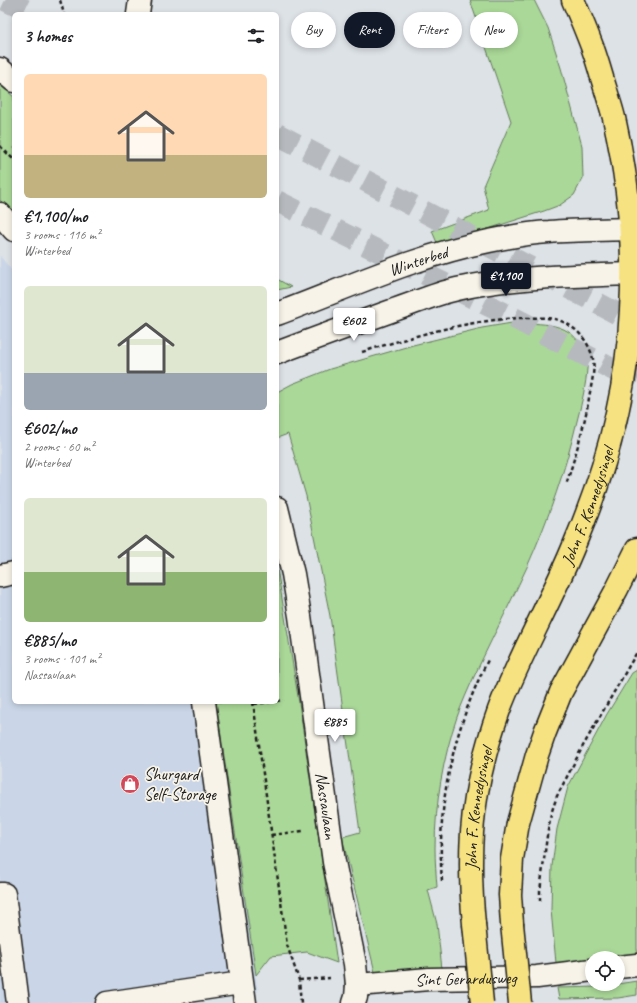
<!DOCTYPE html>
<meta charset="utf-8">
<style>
:root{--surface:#fff;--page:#f6f6f6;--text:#202124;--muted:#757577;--accent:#111827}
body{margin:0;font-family:Caveat,sans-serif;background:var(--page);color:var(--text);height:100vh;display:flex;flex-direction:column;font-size:15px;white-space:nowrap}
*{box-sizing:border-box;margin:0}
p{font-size:13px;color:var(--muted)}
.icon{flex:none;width:22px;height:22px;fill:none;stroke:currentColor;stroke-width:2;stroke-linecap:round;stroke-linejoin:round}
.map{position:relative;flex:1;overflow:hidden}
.panel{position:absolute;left:12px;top:12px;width:267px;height:692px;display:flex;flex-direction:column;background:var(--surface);border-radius:6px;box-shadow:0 2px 6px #0003}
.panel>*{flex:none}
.top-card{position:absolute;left:291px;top:12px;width:286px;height:36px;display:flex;gap:8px}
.fabs{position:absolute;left:585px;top:951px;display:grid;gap:8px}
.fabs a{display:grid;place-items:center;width:40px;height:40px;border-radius:50%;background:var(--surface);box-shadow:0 2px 6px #0003;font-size:20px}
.price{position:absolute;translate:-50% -34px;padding:0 9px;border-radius:4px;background:#fff;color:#222;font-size:13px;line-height:26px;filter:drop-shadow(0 1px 2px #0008)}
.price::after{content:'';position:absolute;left:50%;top:24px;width:12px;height:9px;margin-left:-6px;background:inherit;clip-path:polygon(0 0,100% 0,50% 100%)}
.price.active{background:var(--accent);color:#fff}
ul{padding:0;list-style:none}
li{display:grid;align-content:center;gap:8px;height:212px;padding:0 12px}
li span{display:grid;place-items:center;height:124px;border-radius:6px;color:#555}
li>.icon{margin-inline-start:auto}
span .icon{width:72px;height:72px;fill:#fffc;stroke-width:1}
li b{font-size:17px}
h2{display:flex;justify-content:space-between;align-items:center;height:48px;padding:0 12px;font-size:17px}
.chip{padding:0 14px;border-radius:18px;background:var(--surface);box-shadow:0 2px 6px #0003;font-size:14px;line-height:36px}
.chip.active{background:var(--accent);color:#fff}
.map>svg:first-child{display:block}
.built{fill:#cad6e7}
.green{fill:#aad898;stroke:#637a5a}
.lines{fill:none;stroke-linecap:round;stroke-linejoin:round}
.highway-tunnel{stroke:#b6babe;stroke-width:22;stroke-dasharray:22 11;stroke-linecap:butt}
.minor-casing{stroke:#1c1c1c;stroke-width:25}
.major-casing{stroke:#1c1c1c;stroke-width:25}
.path{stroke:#1c1c1c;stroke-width:2.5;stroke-dasharray:4 3;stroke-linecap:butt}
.minor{stroke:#f7f3e8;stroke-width:22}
.major{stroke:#f7e281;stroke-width:22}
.major-bridge-casing{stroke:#1c1c1c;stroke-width:25;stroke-linecap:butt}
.major-bridge{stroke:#f7e281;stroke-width:22}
.labels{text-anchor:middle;stroke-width:3.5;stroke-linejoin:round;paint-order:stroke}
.street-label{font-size:17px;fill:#1c1c1c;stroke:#f7f3e8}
.poi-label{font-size:17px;fill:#1c1c1c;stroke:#f7f3e8;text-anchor:start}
</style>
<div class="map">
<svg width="637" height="1003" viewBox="0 0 637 1003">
<rect width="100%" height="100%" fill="#dde2e7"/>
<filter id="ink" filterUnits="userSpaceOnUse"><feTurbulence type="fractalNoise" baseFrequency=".025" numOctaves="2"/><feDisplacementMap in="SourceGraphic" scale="8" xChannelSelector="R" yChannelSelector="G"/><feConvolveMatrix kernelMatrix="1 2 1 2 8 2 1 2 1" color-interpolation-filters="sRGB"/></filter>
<g filter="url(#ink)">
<path class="built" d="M0,256L14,273V702H216L258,992L186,1003H0Z"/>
<path class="green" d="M470,0H534L548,28L561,68L582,146L583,178L574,195L560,205L544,211L438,245L432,231L489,210L483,186L511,121Z
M0,85L14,97V215L0,200Z
M277,279L291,287L277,290Z
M512,323C541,324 573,320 584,353C586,357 588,364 587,369C586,384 582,402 578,417C566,468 549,518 527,567C516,590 505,614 493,637C480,664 467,690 457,717C443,758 435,804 435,848C435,861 436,874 437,887L428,890L437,924L442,969L375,972L342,837L360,832L330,616L306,496L288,434L277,438V392L292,384L330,369L413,345L482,328Z
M277,568L299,703L337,963L307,952L271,956L256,975L216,702H277Z
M637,670V955L618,958H592V961L556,963L551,910L552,866L557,829L568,787L607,714L632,673Z
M637,981V995L618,998L559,999L557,988L598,987Z"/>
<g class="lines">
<path class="highway-tunnel" d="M5,0L34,14
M277,134L637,324
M277,201L518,320L637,382"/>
<defs>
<g id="minor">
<path d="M138,14L140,0"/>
<path d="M0,69L14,81"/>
<path d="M0,214L14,230"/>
<path id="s1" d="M277,314C347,288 415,256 489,241C508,237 529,233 549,232C576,230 603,230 630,229L637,230"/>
<path d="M277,353C316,338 355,324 394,310C415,303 435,294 457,289C515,276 573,276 632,274L637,272"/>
<path id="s2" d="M277,508L293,574L300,616L334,862L355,964L357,985L356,997L354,1003"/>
<path d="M0,576L14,573"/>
<path d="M204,702L245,1003"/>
<path d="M0,894H4L18,1003"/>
<path d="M618,967L637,965"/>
<path id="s3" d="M357,985L429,979L537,977L592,970"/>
<path d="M107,1003L241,983"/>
</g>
<g id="major">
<path id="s4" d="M474,924C471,893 470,863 472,832C475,791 485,749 499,710C520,654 552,600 575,543C606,470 627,390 631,310C635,247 628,180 614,118C611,106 607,94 603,81C600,71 597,60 593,49C587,33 580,16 573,0"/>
<path d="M512,924L510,895L512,859L518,823L537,755L545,732L561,692L617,589L637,549"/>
</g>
</defs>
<use href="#minor" class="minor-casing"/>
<use href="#major" class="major-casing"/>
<path class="path" d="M60,0L64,14
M0,146L14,160
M362,352C414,336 467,320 522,318C533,318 544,317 555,319C574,324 589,340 593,359C595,372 591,385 589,398C584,428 575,456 566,485
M277,701L284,700
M253,702L287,945L299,980L301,1003
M254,704L270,702
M271,835L303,831
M442,881C436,804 454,727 489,658
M540,901V891L547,836L551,814L557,796L583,746L637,652
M299,980L330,978"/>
<use href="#minor" class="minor"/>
<use href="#major" class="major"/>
<defs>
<path id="major-bridge" d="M474,924L482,1003
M512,924L520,1003"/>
</defs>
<use href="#major-bridge" class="major-bridge-casing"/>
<use href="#major-bridge" class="major-bridge"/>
</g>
</g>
<defs>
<symbol id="shop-disc" viewBox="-11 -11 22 22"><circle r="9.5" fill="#d1495b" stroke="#f7f3e8"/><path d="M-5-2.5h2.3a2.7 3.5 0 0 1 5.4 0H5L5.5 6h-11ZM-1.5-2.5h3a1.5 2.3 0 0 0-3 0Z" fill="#fff"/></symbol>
</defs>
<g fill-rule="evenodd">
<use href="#shop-disc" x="119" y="773" width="22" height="22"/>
</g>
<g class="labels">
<g class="street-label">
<text dy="6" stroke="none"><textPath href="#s1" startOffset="151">Winterbed</textPath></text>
<text dy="6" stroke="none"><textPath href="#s4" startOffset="440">John F. Kennedysingel</textPath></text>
<text dy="6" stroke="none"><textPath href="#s2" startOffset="302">Nassaulaan</textPath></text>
<text dy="6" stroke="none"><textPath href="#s4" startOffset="116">John F. Kennedysingel</textPath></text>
<text dy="6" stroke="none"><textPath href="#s3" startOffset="109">Sint Gerardusweg</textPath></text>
</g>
<g class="poi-label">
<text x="144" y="780">Shurgard<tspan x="144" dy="20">Self-Storage</tspan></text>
</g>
</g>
</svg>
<div class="fabs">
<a><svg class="icon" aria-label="locate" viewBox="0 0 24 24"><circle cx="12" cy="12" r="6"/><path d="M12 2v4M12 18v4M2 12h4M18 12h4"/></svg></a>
</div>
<b class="price active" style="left:506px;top:297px">€1,100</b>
<b class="price" style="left:354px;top:342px">€602</b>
<b class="price" style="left:335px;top:743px">€885</b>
<div class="top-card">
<a class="chip">Buy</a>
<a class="chip active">Rent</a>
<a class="chip">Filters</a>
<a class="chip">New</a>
</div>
<section class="panel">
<h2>3 homes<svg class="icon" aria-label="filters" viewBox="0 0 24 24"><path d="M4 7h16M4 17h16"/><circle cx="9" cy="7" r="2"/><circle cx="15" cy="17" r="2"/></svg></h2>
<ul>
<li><span style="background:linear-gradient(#ffd9b3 65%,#c2b280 0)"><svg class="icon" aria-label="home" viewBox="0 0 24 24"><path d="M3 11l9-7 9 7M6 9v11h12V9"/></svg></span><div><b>€1,100/mo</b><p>3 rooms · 116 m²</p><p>Winterbed</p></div></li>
<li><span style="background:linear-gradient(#dfe7d0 70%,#9aa5b1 0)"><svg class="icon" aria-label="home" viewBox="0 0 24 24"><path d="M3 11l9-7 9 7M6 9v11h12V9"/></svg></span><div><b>€602/mo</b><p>2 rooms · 60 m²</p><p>Winterbed</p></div></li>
<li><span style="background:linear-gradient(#dfe7d0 60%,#8fb573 0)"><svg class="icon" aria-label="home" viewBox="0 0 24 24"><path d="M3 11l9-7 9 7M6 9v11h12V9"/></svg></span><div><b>€885/mo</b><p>3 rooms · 101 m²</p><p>Nassaulaan</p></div></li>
</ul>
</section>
</div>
